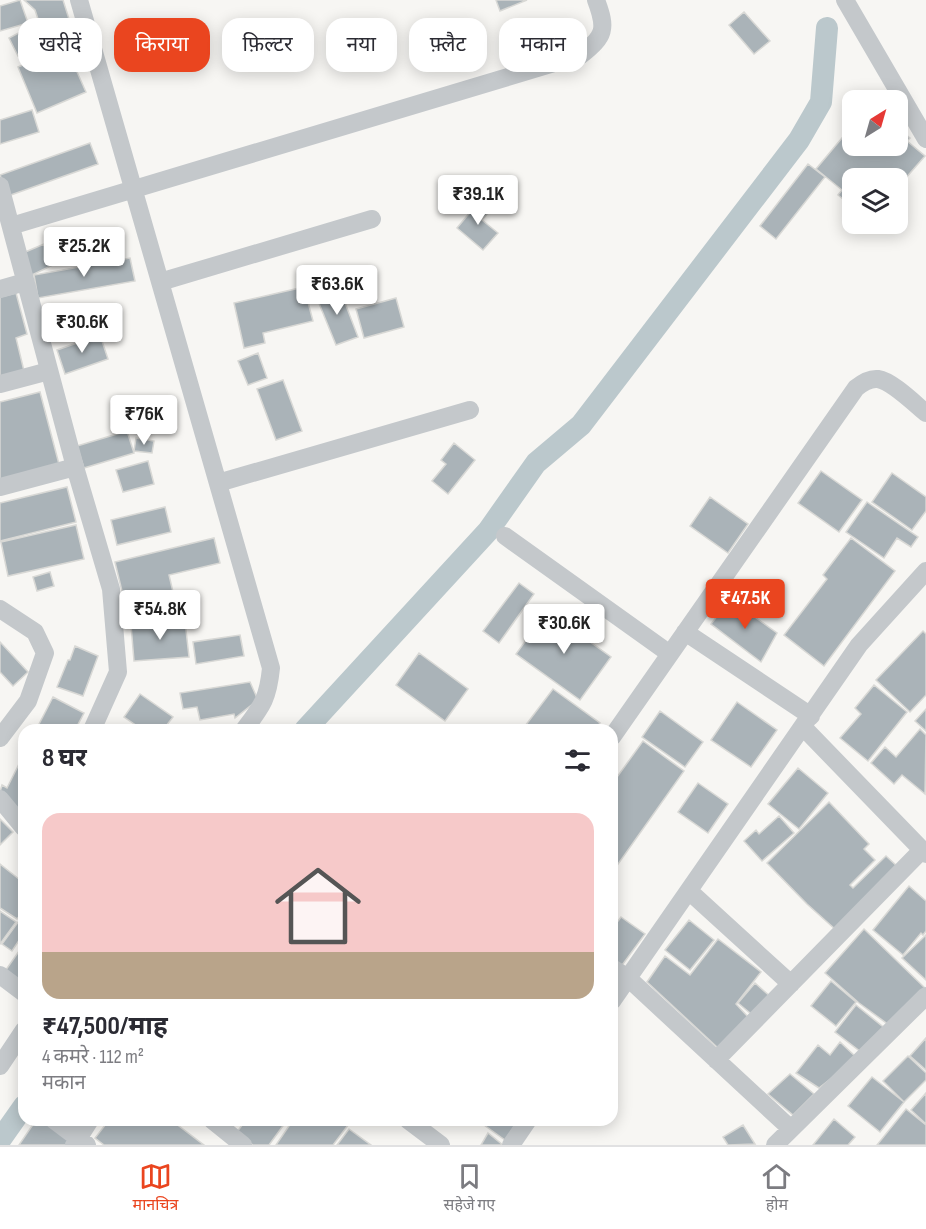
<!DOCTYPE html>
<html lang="hi">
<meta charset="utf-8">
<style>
:root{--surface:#fff;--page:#f2f2f3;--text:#2b2b33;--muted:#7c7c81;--line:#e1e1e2;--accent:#ea451f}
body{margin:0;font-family:"Sofia Sans Condensed","Noto Sans Devanagari",sans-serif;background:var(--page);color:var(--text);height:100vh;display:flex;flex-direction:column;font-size:22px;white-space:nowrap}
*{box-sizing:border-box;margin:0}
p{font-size:20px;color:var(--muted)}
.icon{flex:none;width:33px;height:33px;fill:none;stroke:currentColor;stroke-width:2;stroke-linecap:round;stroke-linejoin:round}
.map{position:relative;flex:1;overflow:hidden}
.sheet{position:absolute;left:18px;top:724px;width:600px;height:402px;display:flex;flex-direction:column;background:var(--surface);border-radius:18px;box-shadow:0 3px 15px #0003}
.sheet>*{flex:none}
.hud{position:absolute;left:18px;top:18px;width:600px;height:54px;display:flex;gap:12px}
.needle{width:39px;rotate:37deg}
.tools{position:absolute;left:842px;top:90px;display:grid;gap:12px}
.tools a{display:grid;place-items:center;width:66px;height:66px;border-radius:12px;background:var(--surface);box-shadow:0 3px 15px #0003;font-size:30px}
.price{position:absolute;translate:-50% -51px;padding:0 14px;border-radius:6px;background:#fff;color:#222;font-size:20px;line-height:39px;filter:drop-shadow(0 2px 3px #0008)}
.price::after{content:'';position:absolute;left:50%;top:36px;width:18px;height:14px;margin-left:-9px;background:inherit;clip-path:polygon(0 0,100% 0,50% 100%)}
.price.selected{background:var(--accent);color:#fff}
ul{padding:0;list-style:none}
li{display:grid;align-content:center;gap:12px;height:318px;padding:0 24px}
li span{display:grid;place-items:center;height:186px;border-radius:18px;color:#555}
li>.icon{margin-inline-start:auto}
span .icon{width:108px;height:108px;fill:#fffc;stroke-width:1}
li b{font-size:26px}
h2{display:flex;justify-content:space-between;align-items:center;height:72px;padding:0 24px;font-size:26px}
.tag{padding:0 21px;border-radius:18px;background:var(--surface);box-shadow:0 3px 15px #0003;font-size:21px;line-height:54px}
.tag.selected{background:var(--accent);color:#fff}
.tab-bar{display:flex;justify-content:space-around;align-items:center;height:84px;border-top:2px solid var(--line);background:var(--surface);font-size:16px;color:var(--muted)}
.tab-bar a{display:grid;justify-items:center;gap:3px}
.tab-bar .selected{color:var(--accent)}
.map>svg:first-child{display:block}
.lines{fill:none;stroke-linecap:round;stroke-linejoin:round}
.canal{stroke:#bbc8cc;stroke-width:22}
.building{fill:#aab3b8;stroke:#d8d8d5;stroke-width:1.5}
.street{stroke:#c4c8cb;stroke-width:18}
</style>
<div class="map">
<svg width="926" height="1145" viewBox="0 0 926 1145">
<rect width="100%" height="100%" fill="#f7f6f3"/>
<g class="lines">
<path class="canal" d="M305,730L488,531L536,463L581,425L799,140L821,102L827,28
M0,1140L24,1106"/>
</g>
<path class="building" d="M20,0L28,23L0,31V6Z
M24,0H63L69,19L41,28L35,10Z
M496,0H527L500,11Z
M744,12L770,41L754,54L729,25Z
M528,26L536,37L514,53L506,41Z
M24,30L33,48L18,56L9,38Z
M66,47L86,92L37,113L18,67Z
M32,110L39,132L0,144V120Z
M852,126V146H897V127L910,138L907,141L925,156L897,188V178H852V200L849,204L838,195L842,190L816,169Z
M90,143L98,164L8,196L0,175Z
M808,164L825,177L776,239L760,226Z
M481,199L492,208L482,220L498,233L483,250L457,228Z
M44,244L53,265L32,275L23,253Z
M130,258L135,281L38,298L34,275Z
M304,287L313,321L263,333L265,343L244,348L234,303Z
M339,287L358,337L336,345L316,296Z
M16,293L27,334L16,338L25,375L0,381V297Z
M396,298L404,327L364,338L356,309Z
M100,335L108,359L65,374L57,350Z
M258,353L267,378L248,385L238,361Z
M283,380L302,431L276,440L257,389Z
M40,392L60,468L0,483V402Z
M127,431L134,453L84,468L77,446Z
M136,438L154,441L152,453L134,451Z
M454,443L475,460L448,494L432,481L446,464L441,460Z
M148,461L154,484L123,492L116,470Z
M821,471L862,500L839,532L798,503Z
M892,473L926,497V511L912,530L872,502Z
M67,487L76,522L0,541V503Z
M710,497L748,524L728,553L690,526Z
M867,502L918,537L911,547L897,538L884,558L846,532Z
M165,507L171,532L117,545L111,520Z
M76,525L84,559L8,576L1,542Z
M214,538L220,563L169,575L173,592L167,594V598L126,608L115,562Z
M851,538L895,571L824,666L784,635L827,579L823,575Z
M50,572L54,586L37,591L33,577Z
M519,583L534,594L499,643L483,631Z
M730,599L777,633L761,662L711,624Z
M547,611L611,657L580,700L516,654Z
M185,621L189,657L134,661L131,625Z
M923,631L926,634V695L910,712L876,680Z
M240,635L244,656L196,664L193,642Z
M0,642L28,672L13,686L0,672Z
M75,646L98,656L83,696L57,687L68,660H70Z
M419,653L468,689L445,721L396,685Z
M250,682L258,700L235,718L234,714L200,720L197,707L183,709L180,693Z
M874,685L907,712L868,761L840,738L861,714L855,708Z
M553,689L600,723L594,730H522Z
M140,694L173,717L163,730H143L124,717Z
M53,697L84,713L75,730H36Z
M737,702L777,730L751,767L711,740Z
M926,709V731L915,721Z
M660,711L703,742L685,767L642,737Z
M920,729L926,735L925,794L902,775L894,784L871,763L885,747L896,757Z
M643,741L684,771L616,867L612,864V784Z
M24,754V819L0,792L2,785L7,788Z
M798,768L828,793L799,829L768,804Z
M698,783L728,804L708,833L678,812Z
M829,802L869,844L864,849L875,860L850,885L853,888L886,856L898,867L836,930L807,904L767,863Z
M779,816L794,833L762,861L744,841L756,830L759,834Z
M0,819L13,832L0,845Z
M0,864L24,883V911L17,919L0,908Z
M909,886L926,901V931L923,935L921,933L903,955L873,930Z
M0,911L16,922L0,944Z
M24,914V933L12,951L2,944Z
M621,917L645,934L620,968L612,962V929Z
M689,920L714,940L690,970L665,950Z
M864,929L925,988L889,1025L859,1003L825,973Z
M926,935V980L902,958Z
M718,939L761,972L736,1004L749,1018L718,1048L647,982L665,956L690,975Z
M24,944V989L3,974Z
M831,981L856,1002L836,1026L811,1006Z
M755,983L772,998L756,1018L738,1003Z
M856,1005L887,1030L861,1052L835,1032Z
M926,1038V1070L910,1056Z
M840,1042L857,1058L819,1088L796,1073L818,1045L830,1055Z
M908,1056L926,1073V1080L904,1102L883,1081Z
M790,1074L814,1094L793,1115L768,1094Z
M872,1077L904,1102L880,1132L848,1106Z
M926,1093V1124L911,1110Z
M906,1109L926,1125V1145H877Z
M834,1119L855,1137L848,1145H813Z
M36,1120H41L74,1140L71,1145H19Z
M109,1120H171L204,1145H104L95,1138Z
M246,1120H282L285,1123L269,1145H253L236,1133Z
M293,1120H352L333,1145H276Z
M477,1120H519L505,1140Z
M743,1125L755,1144L728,1145L723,1137Z
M349,1129L371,1145H337Z
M488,1133L503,1145H481Z"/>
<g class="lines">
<path class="street" d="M79,0L271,668C268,699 262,706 244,730
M845,0L926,139
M0,186L75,467L111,589L118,672L92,730
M11,226L581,55C605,36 607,29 596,0
M160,282L372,219
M0,289L25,282
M0,384L49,371
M218,483L470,410
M0,487L75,467
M505,536L670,654
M0,609L35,632L45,653L28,701L0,738
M685,632L811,716
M803,727L926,854
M612,737L856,388C862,383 869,378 878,379C892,381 915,404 926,413
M0,799L24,828
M689,891L791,984
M612,968L628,978L791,1129
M0,975L24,993
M612,1001L859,645L926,571
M716,1060L922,850
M0,1066L24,1030
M54,1120L87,1145
M212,1120L243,1145
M408,1120L441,1145
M74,1145L90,1120
M511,1145L528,1120
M775,1145L926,996"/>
</g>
</svg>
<div class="tools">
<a><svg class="needle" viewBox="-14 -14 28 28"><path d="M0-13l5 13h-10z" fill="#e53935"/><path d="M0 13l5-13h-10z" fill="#7c7c81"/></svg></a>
<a><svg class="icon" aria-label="layers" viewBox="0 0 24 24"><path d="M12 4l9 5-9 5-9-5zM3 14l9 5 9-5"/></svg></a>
</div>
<b class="price" style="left:478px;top:226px">₹39.1K</b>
<b class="price" style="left:84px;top:278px">₹25.2K</b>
<b class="price" style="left:337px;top:316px">₹63.6K</b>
<b class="price" style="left:82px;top:354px">₹30.6K</b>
<b class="price" style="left:144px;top:446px">₹76K</b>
<b class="price selected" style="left:745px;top:630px">₹47.5K</b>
<b class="price" style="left:160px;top:641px">₹54.8K</b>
<b class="price" style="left:564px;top:655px">₹30.6K</b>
<div class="hud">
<a class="tag">खरीदें</a>
<a class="tag selected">किराया</a>
<a class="tag">फ़िल्टर</a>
<a class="tag">नया</a>
<a class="tag">फ़्लैट</a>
<a class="tag">मकान</a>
</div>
<section class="sheet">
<h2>8 घर<svg class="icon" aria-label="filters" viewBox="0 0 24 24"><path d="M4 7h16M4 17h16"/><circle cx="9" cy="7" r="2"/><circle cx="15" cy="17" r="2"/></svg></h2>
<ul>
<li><span style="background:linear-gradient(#f6c9c9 75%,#b9a48a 0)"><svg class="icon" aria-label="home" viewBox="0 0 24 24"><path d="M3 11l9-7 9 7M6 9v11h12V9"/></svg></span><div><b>₹47,500/माह</b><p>4 कमरे · 112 m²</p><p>मकान</p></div></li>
</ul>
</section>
</div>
<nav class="tab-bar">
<a class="selected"><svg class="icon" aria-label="map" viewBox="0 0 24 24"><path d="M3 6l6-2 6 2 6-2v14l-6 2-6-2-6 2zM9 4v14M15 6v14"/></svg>मानचित्र</a>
<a><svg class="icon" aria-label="saved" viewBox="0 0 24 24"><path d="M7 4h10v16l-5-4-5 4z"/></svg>सहेजे गए</a>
<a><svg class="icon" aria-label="home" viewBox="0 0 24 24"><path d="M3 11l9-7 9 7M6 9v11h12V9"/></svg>होम</a>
</nav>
